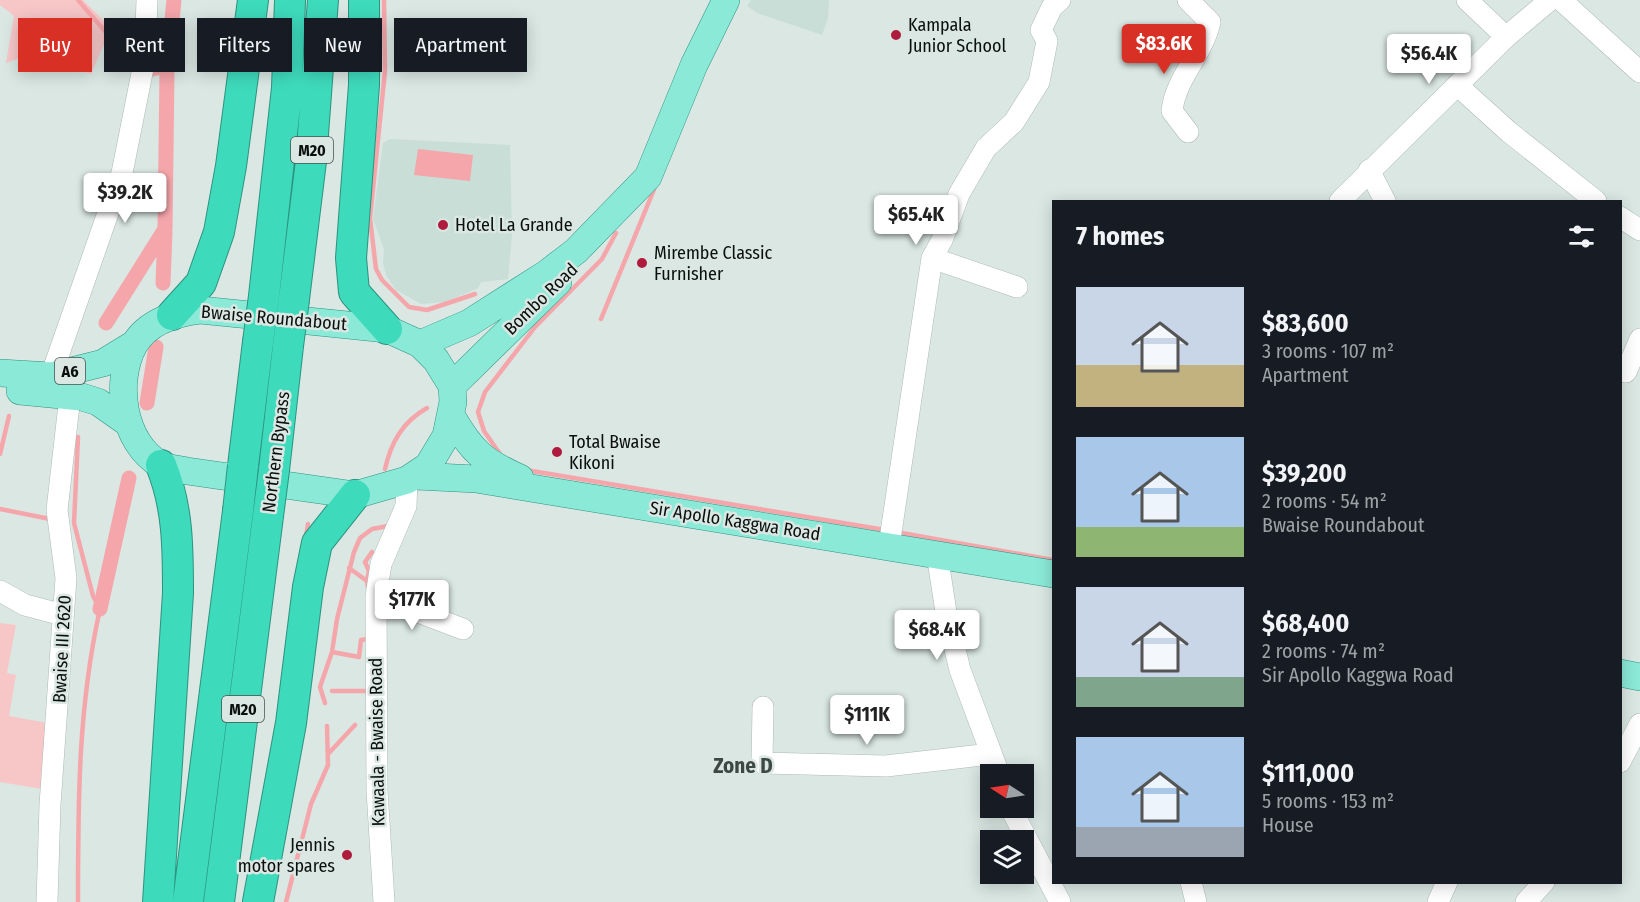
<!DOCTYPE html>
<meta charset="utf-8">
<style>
:root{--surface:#171b24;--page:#242831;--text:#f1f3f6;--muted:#9ea1a6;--accent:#d93025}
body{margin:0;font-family:"Fira Sans Condensed",sans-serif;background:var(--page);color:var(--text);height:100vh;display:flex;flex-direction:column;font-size:22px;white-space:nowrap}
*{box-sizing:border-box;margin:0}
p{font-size:20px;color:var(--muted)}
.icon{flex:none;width:33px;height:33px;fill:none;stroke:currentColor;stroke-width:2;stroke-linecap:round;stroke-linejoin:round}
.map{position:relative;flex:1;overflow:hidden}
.drawer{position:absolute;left:1052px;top:200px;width:570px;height:684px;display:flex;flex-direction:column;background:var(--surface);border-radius:0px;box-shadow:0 3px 15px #0003}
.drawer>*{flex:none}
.guide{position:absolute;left:18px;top:18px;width:570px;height:54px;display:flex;gap:12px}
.needle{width:39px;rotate:282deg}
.fabs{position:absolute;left:980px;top:764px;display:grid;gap:12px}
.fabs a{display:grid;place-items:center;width:54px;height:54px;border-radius:0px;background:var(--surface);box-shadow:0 3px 15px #0003;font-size:30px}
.price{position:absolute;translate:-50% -51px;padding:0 14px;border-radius:6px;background:#fff;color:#222;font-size:20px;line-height:39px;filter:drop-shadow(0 2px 3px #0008)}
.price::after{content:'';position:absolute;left:50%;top:36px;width:18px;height:14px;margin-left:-9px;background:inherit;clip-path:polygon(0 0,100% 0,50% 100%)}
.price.selected{background:var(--accent);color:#fff}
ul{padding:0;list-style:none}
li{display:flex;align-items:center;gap:18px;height:150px;padding:0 24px}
li span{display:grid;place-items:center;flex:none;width:168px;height:120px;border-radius:0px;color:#555}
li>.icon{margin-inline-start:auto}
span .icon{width:72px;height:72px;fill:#fffc;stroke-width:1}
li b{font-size:26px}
h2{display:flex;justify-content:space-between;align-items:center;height:72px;padding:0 24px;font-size:26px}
.chip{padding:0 21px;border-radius:0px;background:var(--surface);box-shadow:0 3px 15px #0003;font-size:21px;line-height:54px}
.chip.selected{background:var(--accent);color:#fff}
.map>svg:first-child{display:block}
.built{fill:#c8ded7}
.green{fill:#f7c7c8}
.water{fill:#f5a6ab}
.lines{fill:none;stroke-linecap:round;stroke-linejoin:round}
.stream{stroke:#f5a6ab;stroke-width:4.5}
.canal{stroke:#f5a6ab;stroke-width:15}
.minor-casing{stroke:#adbab6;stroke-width:22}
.major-casing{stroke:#2c937f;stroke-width:28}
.highway-casing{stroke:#2c937f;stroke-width:32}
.minor{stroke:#fff;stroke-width:21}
.major{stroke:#8be9d7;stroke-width:27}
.highway{stroke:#3edabc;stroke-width:30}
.highway-bridge-casing{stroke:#2c937f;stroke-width:32;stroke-linecap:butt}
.highway-bridge{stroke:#3edabc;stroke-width:30}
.poi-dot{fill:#af1b3c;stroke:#dae7e3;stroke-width:2}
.labels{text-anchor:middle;stroke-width:5;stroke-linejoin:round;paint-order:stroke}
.shield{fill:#dae7e3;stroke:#49504e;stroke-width:1.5}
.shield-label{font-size:16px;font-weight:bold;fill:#0b0f0e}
.poi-label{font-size:18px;fill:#0b0f0e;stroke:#dae7e3;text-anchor:start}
.street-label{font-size:18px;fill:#0b0f0e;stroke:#dae7e3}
.quarter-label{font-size:21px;font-weight:bold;fill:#3d4845;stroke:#dae7e3}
</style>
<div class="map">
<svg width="1640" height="902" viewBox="0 0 1640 902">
<rect width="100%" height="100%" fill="#dae7e3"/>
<path class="built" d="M751,0H829L828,18L822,35L757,13L747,6Z
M390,139L510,145L512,235L508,279L481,282L478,288L445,302L421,304L396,290L386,275L383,263L384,249L373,219L383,143Z"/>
<path class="green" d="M0,0H83L111,28L91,74L32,54L6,63L14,16L0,5Z
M0,623L16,625L7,673L16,675L9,716L53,724L42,789L0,782Z"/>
<path class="water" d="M418,149L473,155L470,181L414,175Z"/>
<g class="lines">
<path class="stream" d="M78,0L137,68
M384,0L385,71L370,218L376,269L382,280L409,307L427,310L475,294
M148,75L167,71
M601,319L655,187
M0,454L9,416
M500,454L484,431L478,412L485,392L535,327L602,259L616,233
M385,469C391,443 402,422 427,408
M526,470L885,530
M0,509L50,519
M896,532L1053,560
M306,536L308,524
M349,568L367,581L368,588
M367,581L369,571L365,562L372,552
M332,652L359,657L361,640L368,639V636
M332,691H371
M325,703L320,687L332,652L337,619L354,552L360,538L372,529L388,526
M328,754L355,725
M78,902C78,802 78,707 100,609L93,596L74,523L78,437
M286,902L311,804L328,765L327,726"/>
<path class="canal" d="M163,283L165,232
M106,323L165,229L167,71L174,0
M147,403L156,347
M100,609L129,478"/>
<defs>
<path id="minor" d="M1188,0L1210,22C1203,54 1175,79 1172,111L1188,132
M1467,0L1506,37
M1561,0L1640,72
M1457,85L1509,132L1596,201
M1369,170L1385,201
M1340,201L1506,37L1550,0
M1620,217L1640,230
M932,258L1017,287
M1626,372L1640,339
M51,376L122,173L145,58L147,0
M889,546L932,258L942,240L959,194L986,148L1014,122L1039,82L1047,41L1041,30L1052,7L1060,0
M937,554L946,612L960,670L999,774
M0,591L25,605L63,615
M376,596L463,629
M763,707L762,763L886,766L991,754
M1620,762L1640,724
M1010,807L1060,902
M1191,882L1196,902
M47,902L50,805L66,578L57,510L70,396
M384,902L377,790L376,596L381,564L406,506L407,480
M1438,902L1447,882
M1526,902L1544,882"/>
<path id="major" d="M200,310L387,329L420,344L436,360L452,386L453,402L446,436L428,466L407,480L355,495L187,471C179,469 168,469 161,465C122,443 114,381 134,345C147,322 176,313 200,310Z
M420,344L469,323L546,274L576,251L648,177L694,65L726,0
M0,373L51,376L103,363L134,344
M452,386L558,282
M20,391L82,397L98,402L128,423
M452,417C472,452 484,462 520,478
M416,476L476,479L1053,574
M1620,673L1640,677"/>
<path id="highway" d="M364,0V85L351,258L354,292L387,329
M264,296L287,88L290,0
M294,299L311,161L323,0
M172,315L201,283L219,232L231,166L253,0
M243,466L258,342
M274,470L288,346
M158,902L178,593C178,548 178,507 161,465
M188,902L238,511
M219,902L268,516
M258,902L291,723L308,587L317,543L355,495"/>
</defs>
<use href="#minor" class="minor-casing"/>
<use href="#major" class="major-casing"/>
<use href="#highway" class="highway-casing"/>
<use href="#minor" class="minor"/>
<use href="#major" class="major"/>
<use href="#highway" class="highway"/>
<defs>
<path id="highway-bridge" d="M258,342L264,296
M288,346L294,299
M238,511L243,466
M268,516L274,470"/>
</defs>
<use href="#highway-bridge" class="highway-bridge-casing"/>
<use href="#highway-bridge" class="highway-bridge"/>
</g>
<g class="poi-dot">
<circle cx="896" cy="35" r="6"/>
<circle cx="443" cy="225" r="6"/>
<circle cx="642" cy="263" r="6"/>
<circle cx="557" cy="452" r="6"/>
<circle cx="347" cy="855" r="6"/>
</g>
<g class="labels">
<g class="shield">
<rect x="291" y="137" width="42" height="26" rx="4.5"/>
<rect x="55" y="358" width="30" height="26" rx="4.5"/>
<rect x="222" y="696" width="42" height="26" rx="4.5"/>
</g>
<g class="shield-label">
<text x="312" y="156">M20</text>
<text x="70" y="377">A6</text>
<text x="243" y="715">M20</text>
</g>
<g class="poi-label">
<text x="908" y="31">Kampala<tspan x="908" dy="21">Junior School</tspan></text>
<text x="455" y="231">Hotel La Grande</text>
<text x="654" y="259">Mirembe Classic<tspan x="654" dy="21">Furnisher</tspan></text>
<text x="569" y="448">Total Bwaise<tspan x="569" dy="21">Kikoni</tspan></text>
<text x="335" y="851" text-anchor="end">Jennis<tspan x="335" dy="21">motor spares</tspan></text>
</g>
<g class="street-label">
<text transform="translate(541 299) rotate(-44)" y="6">Bombo Road</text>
<text transform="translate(274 318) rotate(5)" y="6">Bwaise Roundabout</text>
<text transform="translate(276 452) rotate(-83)" y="6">Northern Bypass</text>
<text transform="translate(735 521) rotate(9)" y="6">Sir Apollo Kaggwa Road</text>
<text transform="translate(62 649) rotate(-87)" y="6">Bwaise III 2620</text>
<text transform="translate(377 742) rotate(-91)" y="6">Kawaala - Bwaise Road</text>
</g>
<g class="quarter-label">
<text x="743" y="773">Zone D</text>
</g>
</g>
</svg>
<div class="fabs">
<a><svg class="needle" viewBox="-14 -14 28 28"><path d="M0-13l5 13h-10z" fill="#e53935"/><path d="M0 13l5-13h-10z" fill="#9ea1a6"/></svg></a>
<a><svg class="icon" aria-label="layers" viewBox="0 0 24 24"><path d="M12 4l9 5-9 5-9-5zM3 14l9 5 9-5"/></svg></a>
</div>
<b class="price selected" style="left:1164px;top:75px">$83.6K</b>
<b class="price" style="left:1429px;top:85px">$56.4K</b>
<b class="price" style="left:125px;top:224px">$39.2K</b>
<b class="price" style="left:916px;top:246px">$65.4K</b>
<b class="price" style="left:412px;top:631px">$177K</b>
<b class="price" style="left:937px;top:661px">$68.4K</b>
<b class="price" style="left:867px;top:746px">$111K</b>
<div class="guide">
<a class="chip selected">Buy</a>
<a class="chip">Rent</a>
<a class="chip">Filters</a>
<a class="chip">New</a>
<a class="chip">Apartment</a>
</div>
<section class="drawer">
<h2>7 homes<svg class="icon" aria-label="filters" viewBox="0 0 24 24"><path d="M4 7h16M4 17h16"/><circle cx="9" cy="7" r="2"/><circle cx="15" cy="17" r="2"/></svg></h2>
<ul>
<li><span style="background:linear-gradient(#c9d6e8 65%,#c2b280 0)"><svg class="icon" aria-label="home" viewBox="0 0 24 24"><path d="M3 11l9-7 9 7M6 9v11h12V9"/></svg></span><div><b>$83,600</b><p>3 rooms · 107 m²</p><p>Apartment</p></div></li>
<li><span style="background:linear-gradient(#a9c7e8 75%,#8fb573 0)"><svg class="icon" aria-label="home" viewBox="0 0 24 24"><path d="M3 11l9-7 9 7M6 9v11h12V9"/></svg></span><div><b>$39,200</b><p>2 rooms · 54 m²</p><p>Bwaise Roundabout</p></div></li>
<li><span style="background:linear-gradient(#c9d6e8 75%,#7fa58c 0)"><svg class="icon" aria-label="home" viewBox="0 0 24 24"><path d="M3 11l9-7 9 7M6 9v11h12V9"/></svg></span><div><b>$68,400</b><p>2 rooms · 74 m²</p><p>Sir Apollo Kaggwa Road</p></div></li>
<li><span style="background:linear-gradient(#a9c7e8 75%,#9aa5b1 0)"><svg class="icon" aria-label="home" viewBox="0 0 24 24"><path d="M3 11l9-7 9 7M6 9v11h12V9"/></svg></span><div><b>$111,000</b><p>5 rooms · 153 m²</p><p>House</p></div></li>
</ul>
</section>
</div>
